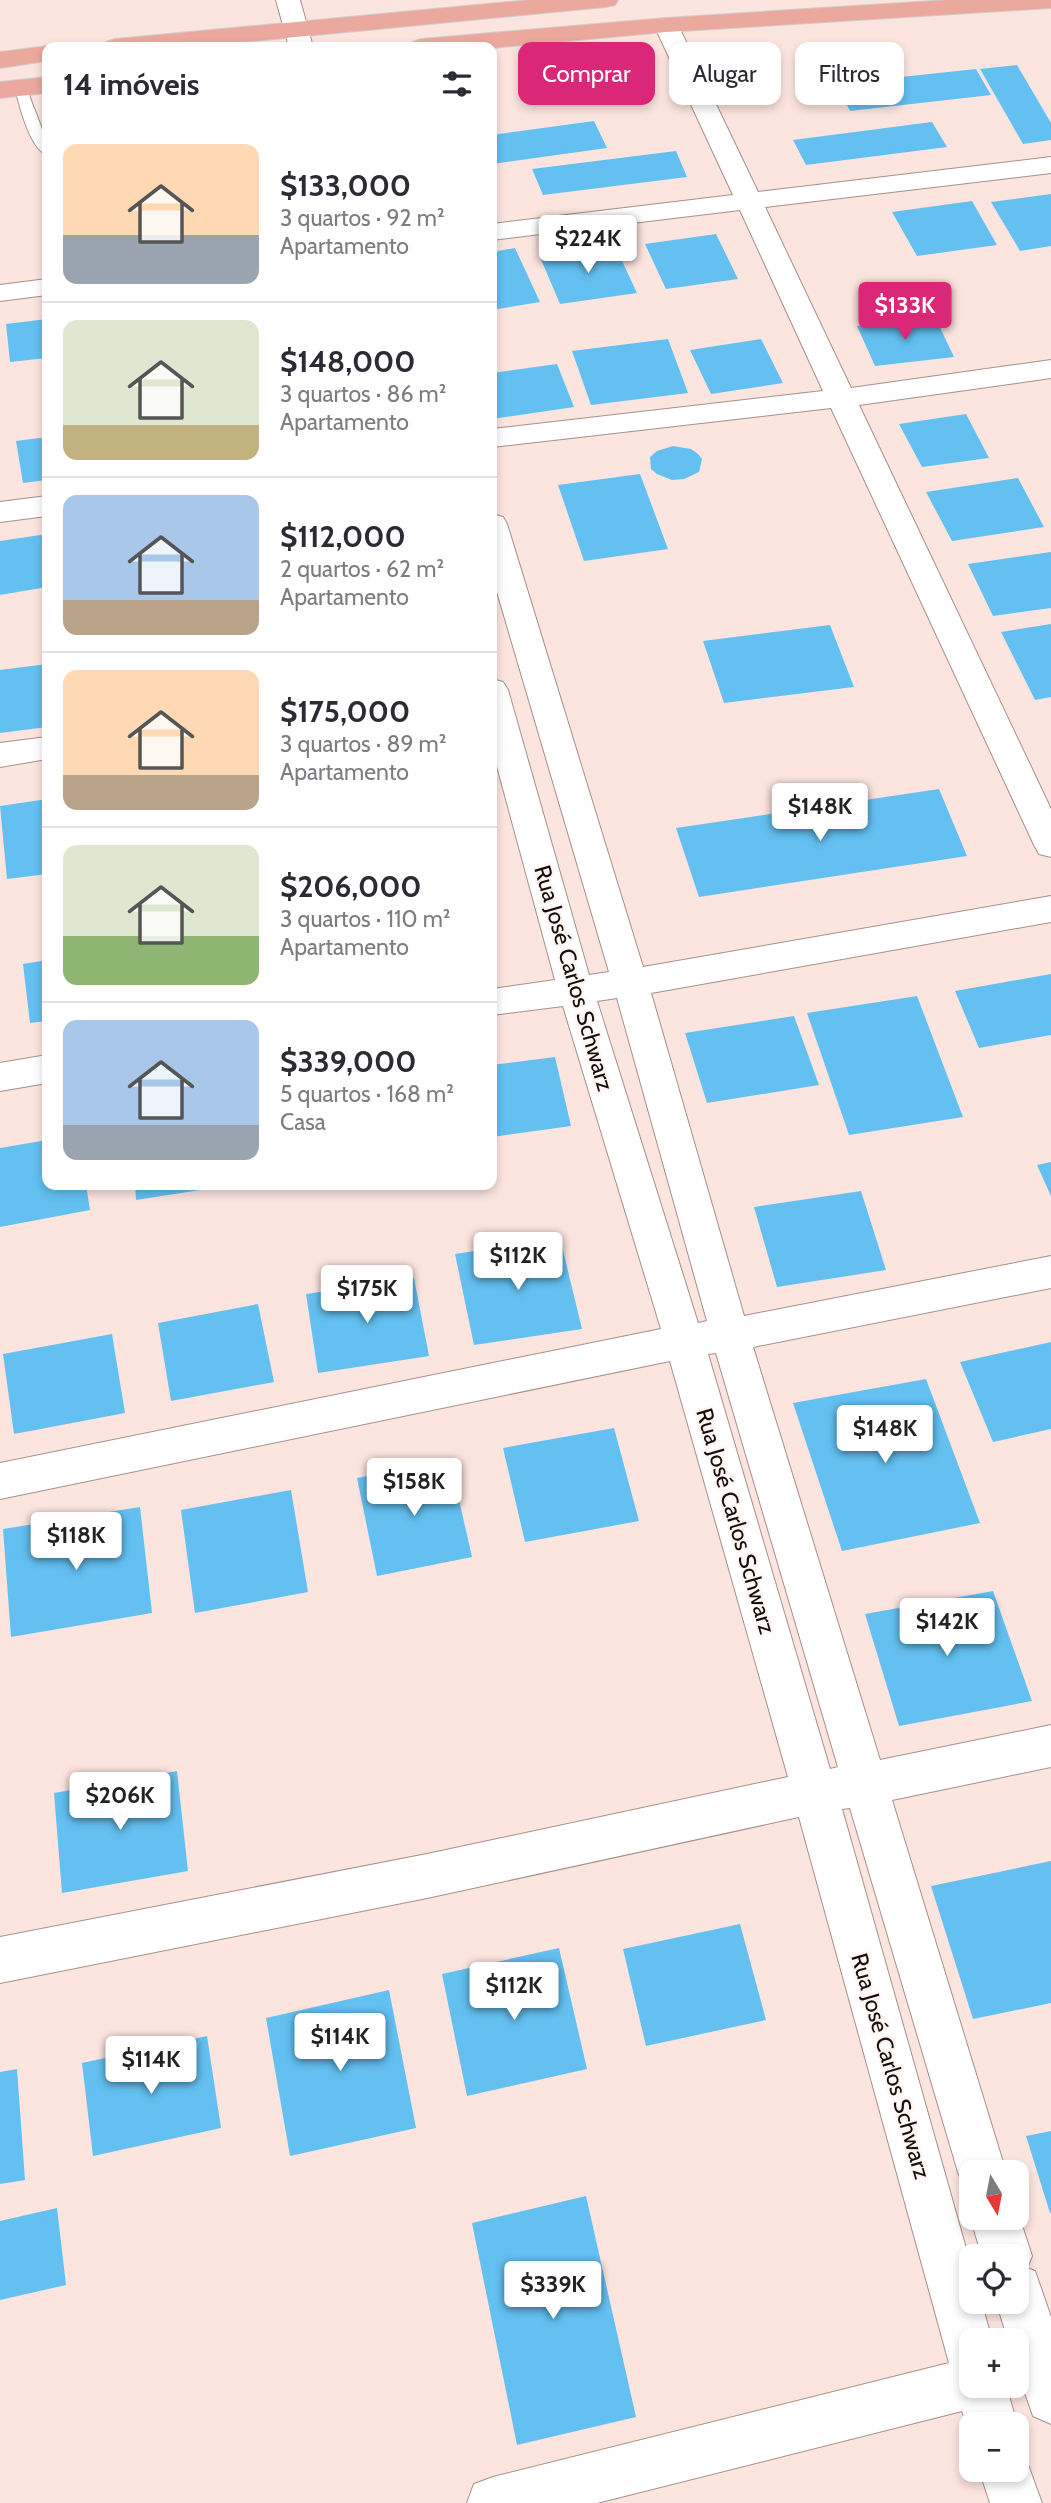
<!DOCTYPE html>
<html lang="pt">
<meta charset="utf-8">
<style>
:root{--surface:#fff;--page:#f7f7f7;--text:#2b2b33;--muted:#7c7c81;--line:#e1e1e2;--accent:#db2777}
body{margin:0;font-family:Cabin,sans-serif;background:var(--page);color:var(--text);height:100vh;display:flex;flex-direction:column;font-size:26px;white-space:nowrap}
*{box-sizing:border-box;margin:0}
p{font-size:23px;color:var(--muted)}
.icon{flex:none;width:38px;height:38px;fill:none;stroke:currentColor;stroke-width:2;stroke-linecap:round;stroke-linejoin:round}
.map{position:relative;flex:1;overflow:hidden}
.drawer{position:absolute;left:42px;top:42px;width:455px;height:1148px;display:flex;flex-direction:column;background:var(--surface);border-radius:14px;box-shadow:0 4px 10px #0003}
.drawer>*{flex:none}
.top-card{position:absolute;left:518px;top:42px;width:427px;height:63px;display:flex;gap:14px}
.needle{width:46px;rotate:170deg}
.tools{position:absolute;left:959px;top:2160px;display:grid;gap:14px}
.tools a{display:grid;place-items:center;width:70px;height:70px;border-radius:14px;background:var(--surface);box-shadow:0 4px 10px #0003;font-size:35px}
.price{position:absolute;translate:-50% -60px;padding:0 16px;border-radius:7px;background:#fff;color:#222;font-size:23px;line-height:46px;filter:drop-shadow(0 2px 4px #0008)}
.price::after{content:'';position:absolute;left:50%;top:42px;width:21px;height:16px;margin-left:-10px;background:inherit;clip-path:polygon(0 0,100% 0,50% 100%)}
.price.active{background:var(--accent);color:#fff}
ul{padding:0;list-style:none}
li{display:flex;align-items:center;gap:21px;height:175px;padding:0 21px}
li+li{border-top:2px solid var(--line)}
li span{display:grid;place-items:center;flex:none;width:196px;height:140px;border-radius:14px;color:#555}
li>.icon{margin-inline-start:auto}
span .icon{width:84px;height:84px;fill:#fffc;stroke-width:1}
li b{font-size:30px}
h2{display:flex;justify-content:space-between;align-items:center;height:84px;padding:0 21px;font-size:30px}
.chip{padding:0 24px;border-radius:14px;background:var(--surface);box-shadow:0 4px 10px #0003;font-size:24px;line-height:63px}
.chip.active{background:var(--accent);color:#fff}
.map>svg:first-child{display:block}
.building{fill:#63c0f1}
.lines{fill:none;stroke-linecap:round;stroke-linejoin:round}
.service-casing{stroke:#a5908b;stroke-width:2}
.minor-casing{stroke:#a5908b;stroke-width:2}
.primary-casing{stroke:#d0cfcf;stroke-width:2}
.service{fill:#fff;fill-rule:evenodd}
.minor{fill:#fff;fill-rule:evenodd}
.primary{fill:#eba99d;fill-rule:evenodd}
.labels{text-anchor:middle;stroke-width:5;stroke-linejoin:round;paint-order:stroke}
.street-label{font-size:23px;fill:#160e0d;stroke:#fff5f3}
</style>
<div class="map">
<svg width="1051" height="2503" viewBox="0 0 1051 2503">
<rect width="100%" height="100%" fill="#fce4df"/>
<path class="building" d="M1017,65L1051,123V140L1023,144L980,69Z
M976,69L991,95L850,111L836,84Z
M594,121L607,148L492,164V135Z
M932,122L947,147L806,165L793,140Z
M676,151L687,177L543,195L532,169Z
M1051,194V246L1020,251L991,202Z
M972,201L997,245L917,256L892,212Z
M716,234L738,279L666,289L645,244Z
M615,246L637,293L560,304L540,257Z
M515,248L540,302L492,310V252Z
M935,317L954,357L875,366L857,326Z
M47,319V358L10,362L6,324Z
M668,339L688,393L591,405L572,351Z
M761,339L783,383L711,394L690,350Z
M557,364L574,407L492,419V373Z
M966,414L989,458L922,467L899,424Z
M47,437V480L23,483L16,441Z
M673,446L691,449L698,454L702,459L699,472L684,479L672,480L657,474L651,469L650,457L657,451Z
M640,474L668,549L584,561L558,485Z
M1018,478L1044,527L952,541L926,492Z
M47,534V587L0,595V541Z
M1051,552V608L993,616L968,564Z
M1051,624V697L1035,700L1001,632Z
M830,625L854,687L724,703L703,641Z
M47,664V727L0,733V670Z
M939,789L967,856L699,897L676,828Z
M47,799V874L7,879L0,806Z
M47,960V1021L30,1023L23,964Z
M1051,974V1035L979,1048L955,991Z
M917,996L963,1117L849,1135L807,1013Z
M794,1016L819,1085L707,1103L685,1033Z
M555,1057L571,1126L492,1137V1065Z
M47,1140V1185H86L90,1210L0,1227V1148Z
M1051,1162V1196L1037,1165Z
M135,1185H225L226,1186L136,1200Z
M861,1191L886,1270L777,1287L754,1207Z
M560,1238L582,1329L474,1345L455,1254Z
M414,1278L429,1356L318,1373L306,1294Z
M258,1304L274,1382L171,1401L158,1323Z
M112,1334L125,1413L14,1434L3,1354Z
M1051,1342V1429L993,1442L960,1362Z
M926,1379L980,1523L842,1551L793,1403Z
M614,1428L639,1521L525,1542L503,1448Z
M450,1460L472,1557L377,1576L357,1478Z
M291,1490L308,1592L195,1613L181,1510Z
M140,1507L152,1613L11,1637L3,1529Z
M993,1591L1032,1701L899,1726L865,1614Z
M177,1771L188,1871L62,1893L54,1793Z
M1051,1861V2003L973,2019L931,1886Z
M740,1924L766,2020L646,2046L623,1949Z
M559,1948L587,2069L467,2096L442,1974Z
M389,1990L416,2128L290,2156L266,2018Z
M207,2036L221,2128L93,2156L82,2063Z
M17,2069L25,2180L0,2184V2072Z
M1051,2131V2213H1050L1026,2136Z
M586,2196L636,2417L517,2445L472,2223Z
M57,2208L66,2285L0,2300V2221Z"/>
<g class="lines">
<defs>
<path id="service" d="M21,84L27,88C33,110 47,133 47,155C30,149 19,105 15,88Z"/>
<path id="minor" d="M276,0H300L313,47H289Z
M666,18L675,20L678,25L758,192L1051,157V173L765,207L851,388L1051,360V378L859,405L1051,809V857L1039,854L1034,845L831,408L492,447V429L823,391L740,210L492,240V224L733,195L654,25L657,20Z
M47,279V295L0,301V285Z
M47,496V516L0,522V502Z
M492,514L503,517L507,524L643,967L1051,896V922L651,993L744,1316L1051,1256V1288L753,1347L880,1760L1051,1725V1767L892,1800L1006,2172H971V2192L965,2189L958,2172L850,1808L842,1809L971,2266V2301H981L992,2340H971V2385H1006L1017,2424H971V2439L962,2411L597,2503H467L474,2484L493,2477L949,2363L799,1817L427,1898L0,1983V1937L427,1854L788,1777L670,1361L0,1499V1463L661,1329L563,1006L492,1015V989L555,980L492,748V679L503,682L508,690L589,975L609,972L492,575ZM617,998L707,1321L698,1323L597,1001ZM716,1353L838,1767L830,1769L708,1354Z
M47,737V759L0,767V743Z
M47,1055V1083L0,1091V1063Z
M1017,2210L1032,2256L1027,2268L1035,2271L1051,2317V2424L1033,2416L1017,2370V2340H1008L996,2301H1017V2256H982L970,2217L971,2215V2217H1017Z
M1017,2448L1023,2451L1042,2503H990L979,2469H1017Z"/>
<path id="primary" d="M529,0H618L615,5L606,7L191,47H102L106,42L115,39Z
M948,0H1051V8L666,32L492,48L408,47L412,42L421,39L666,18Z
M47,46L50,47H47V61L0,68V52Z
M47,77V93L0,98V82Z"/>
</defs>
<use href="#service" class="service-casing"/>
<use href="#minor" class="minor-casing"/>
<use href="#primary" class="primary-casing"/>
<use href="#service" class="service"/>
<use href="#minor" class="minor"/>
<use href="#primary" class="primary"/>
</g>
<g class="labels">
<g class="street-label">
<text transform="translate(574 978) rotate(74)" y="8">Rua José Carlos Schwarz</text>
<text transform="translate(736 1521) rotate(74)" y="8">Rua José Carlos Schwarz</text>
<text transform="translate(891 2066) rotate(74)" y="8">Rua José Carlos Schwarz</text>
</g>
</g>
</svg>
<div class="tools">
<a><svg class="needle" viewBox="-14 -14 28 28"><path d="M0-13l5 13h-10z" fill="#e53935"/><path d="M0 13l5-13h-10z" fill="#7c7c81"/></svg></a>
<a><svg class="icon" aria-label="locate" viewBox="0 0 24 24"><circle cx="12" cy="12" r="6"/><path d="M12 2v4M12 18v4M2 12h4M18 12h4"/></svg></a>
<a>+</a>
<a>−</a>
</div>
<b class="price" style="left:588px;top:275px">$224K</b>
<b class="price active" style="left:905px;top:342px">$133K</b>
<b class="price" style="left:820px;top:843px">$148K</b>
<b class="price" style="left:518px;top:1292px">$112K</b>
<b class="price" style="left:367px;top:1325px">$175K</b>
<b class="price" style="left:885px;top:1465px">$148K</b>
<b class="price" style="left:414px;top:1518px">$158K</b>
<b class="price" style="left:76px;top:1572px">$118K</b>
<b class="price" style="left:947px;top:1658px">$142K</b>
<b class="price" style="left:120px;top:1832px">$206K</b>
<b class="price" style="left:514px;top:2022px">$112K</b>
<b class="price" style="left:340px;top:2073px">$114K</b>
<b class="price" style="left:151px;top:2096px">$114K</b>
<b class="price" style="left:553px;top:2321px">$339K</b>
<div class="top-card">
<a class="chip active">Comprar</a>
<a class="chip">Alugar</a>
<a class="chip">Filtros</a>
</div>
<section class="drawer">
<h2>14 imóveis<svg class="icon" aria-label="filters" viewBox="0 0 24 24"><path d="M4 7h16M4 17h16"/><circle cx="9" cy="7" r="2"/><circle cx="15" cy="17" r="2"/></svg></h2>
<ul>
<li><span style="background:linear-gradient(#ffd9b3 65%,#9aa5b1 0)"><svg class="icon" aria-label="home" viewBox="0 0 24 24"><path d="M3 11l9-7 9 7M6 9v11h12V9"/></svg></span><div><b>$133,000</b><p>3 quartos · 92 m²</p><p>Apartamento</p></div></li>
<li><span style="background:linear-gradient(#dfe7d0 75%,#c2b280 0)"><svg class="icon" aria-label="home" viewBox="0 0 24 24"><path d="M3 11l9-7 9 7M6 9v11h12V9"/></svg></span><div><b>$148,000</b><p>3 quartos · 86 m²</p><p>Apartamento</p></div></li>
<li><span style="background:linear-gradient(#a9c7e8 75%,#b9a48a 0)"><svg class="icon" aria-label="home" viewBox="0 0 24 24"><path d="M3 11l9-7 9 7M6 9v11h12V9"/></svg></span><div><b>$112,000</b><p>2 quartos · 62 m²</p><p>Apartamento</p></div></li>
<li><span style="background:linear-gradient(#ffd9b3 75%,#b9a48a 0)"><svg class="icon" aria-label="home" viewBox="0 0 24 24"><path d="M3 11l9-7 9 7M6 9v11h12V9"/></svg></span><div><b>$175,000</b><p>3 quartos · 89 m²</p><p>Apartamento</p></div></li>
<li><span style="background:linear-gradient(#dfe7d0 65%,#8fb573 0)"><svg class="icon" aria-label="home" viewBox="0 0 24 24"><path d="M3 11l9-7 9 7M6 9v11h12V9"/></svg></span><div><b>$206,000</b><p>3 quartos · 110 m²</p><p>Apartamento</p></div></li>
<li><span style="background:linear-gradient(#a9c7e8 75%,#9aa5b1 0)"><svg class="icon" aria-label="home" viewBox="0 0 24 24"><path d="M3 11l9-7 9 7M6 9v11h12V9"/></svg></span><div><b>$339,000</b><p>5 quartos · 168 m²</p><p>Casa</p></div></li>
</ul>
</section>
</div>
